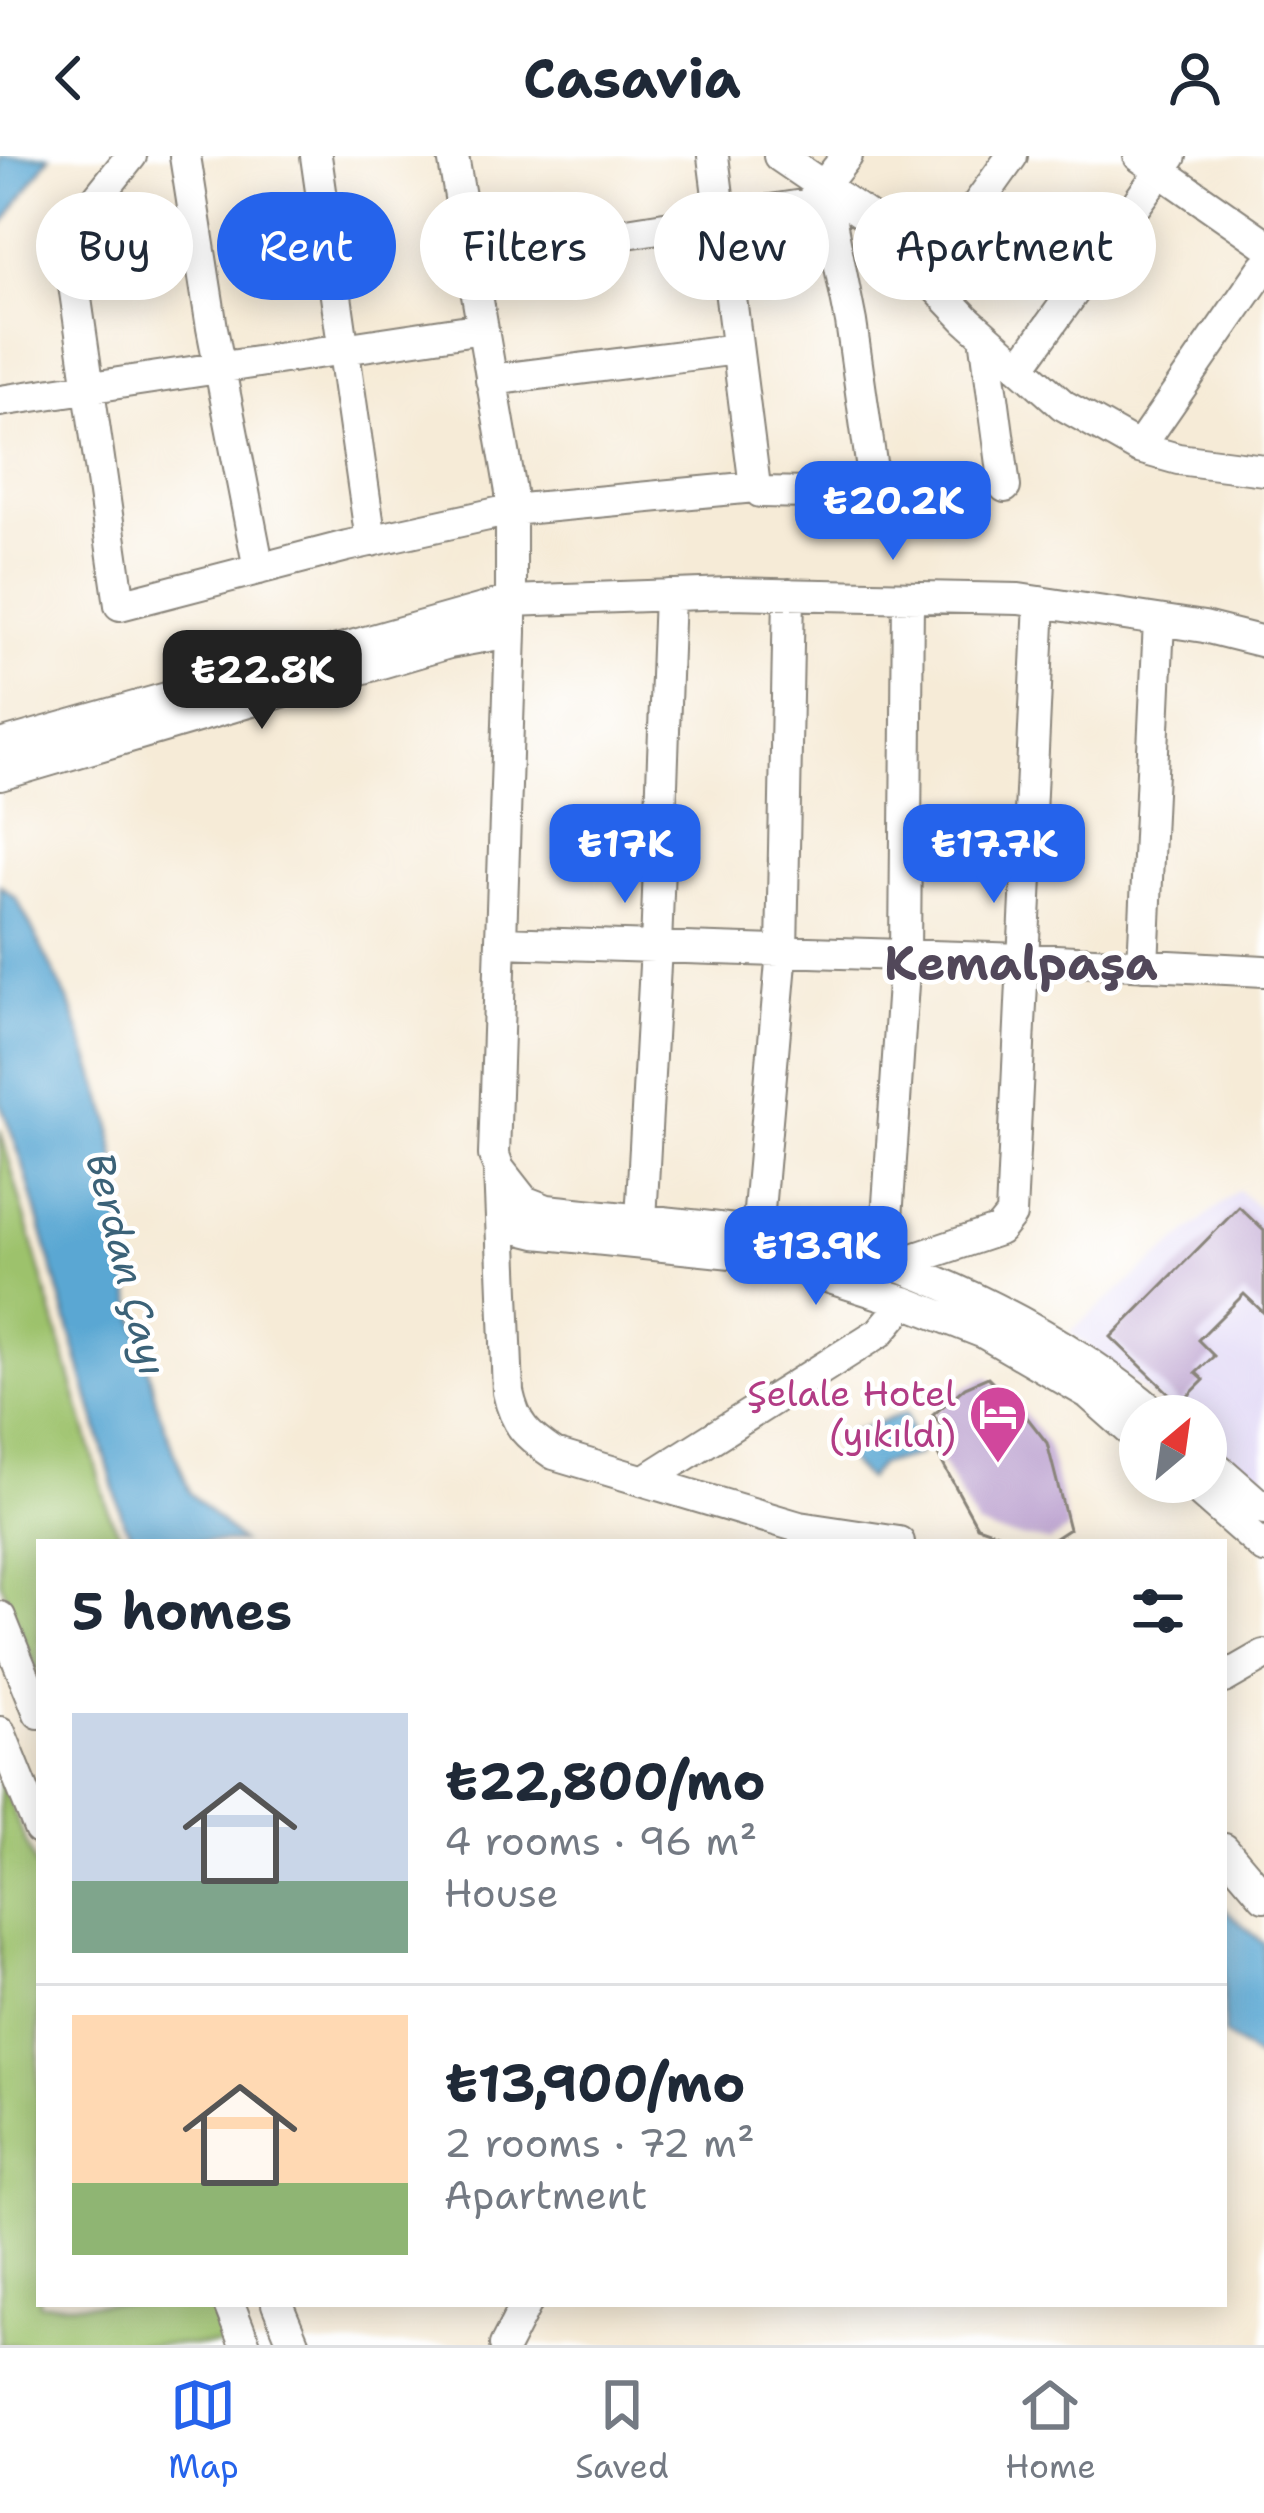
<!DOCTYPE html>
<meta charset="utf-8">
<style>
:root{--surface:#fff;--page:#f2f2f3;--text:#1f2937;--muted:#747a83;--line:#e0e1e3;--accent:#2563eb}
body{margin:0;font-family:"Shantell Sans",sans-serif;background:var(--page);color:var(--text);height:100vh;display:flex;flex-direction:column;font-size:45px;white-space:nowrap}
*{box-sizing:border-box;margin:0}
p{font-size:39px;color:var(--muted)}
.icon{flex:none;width:66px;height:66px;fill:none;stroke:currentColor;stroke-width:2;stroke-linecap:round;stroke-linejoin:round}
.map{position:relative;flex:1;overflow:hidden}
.side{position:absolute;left:36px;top:1383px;width:1191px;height:768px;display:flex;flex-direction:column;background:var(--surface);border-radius:0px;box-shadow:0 6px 30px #0003}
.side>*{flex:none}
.top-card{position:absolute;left:36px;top:36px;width:1194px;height:108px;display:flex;gap:24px}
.needle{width:78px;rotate:29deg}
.tools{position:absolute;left:1119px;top:1239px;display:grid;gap:24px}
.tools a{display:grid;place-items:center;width:108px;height:108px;border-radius:50%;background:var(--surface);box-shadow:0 6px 30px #0003;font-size:60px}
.price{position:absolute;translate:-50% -102px;padding:0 27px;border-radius:24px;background:var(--accent);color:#fff;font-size:39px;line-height:78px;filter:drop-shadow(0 3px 6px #0008)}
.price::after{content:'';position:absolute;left:50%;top:72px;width:36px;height:27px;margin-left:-18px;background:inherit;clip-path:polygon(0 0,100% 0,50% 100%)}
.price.active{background:#222;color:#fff}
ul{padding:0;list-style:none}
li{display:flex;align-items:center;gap:36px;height:300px;padding:0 36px}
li+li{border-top:3px solid var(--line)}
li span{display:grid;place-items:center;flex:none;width:336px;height:240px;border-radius:0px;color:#555}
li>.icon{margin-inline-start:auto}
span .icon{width:144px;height:144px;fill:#fffc;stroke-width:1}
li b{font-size:51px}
h2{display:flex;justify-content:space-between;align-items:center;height:144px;padding:0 36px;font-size:51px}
.tag{padding:0 42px;border-radius:54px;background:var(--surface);box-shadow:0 6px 30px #0003;font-size:42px;line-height:108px}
.tag.active{background:var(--accent);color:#fff}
header{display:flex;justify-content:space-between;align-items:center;height:156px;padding:0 36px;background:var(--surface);font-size:54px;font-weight:700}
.menu{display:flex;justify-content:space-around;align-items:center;height:168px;border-top:3px solid var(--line);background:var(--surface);font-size:33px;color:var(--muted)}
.menu a{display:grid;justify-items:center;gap:6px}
.menu .active{color:var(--accent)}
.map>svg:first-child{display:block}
.built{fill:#dfd5f5}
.green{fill:#9dc26c;stroke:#5c6f44;stroke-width:3}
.water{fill:#5aa7d3;stroke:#3b6278;stroke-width:3}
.building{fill:#b79bcc}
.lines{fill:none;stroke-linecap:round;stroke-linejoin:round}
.minor-casing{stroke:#89847a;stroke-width:34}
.minor{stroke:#fff;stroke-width:30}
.labels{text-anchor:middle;stroke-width:9;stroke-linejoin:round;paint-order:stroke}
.hotel-label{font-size:36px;fill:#b23c85;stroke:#fff;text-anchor:end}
.water-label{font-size:39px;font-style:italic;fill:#3b6278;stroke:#fff}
.district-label{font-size:48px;font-weight:bold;fill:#52485a;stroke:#fff}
</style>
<header><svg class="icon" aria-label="back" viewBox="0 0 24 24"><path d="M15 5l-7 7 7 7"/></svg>Casavia<svg class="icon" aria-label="person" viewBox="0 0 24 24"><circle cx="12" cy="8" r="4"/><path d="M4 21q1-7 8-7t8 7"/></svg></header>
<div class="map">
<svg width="1264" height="2189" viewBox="0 0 1264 2189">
<rect width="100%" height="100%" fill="#fff"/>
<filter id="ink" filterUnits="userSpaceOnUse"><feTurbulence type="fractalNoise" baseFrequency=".00833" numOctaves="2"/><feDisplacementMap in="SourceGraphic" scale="24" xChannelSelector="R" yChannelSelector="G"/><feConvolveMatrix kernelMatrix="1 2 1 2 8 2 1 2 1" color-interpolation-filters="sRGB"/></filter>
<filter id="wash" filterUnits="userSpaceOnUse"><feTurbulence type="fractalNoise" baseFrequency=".004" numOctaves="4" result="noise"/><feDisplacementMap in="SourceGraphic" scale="48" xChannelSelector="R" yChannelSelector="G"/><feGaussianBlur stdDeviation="2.7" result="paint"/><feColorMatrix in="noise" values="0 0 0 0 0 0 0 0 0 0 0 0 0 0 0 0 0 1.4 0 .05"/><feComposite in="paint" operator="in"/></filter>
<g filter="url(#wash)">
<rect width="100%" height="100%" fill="#f6ebd7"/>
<path class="built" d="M1238,1034L1264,1057V1338L1206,1286V1260H1177L1070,1176Z"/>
<path class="green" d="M0,973L110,1360L125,1386H39V1522L0,1425Z
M0,1621L39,1719V2148H213L229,2189H0Z"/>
<path class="water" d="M0,0H50L0,72Z
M0,729L17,743L71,850L111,966L130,1137L157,1249L190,1337L241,1386H137L124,1367L23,1008L0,946Z
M906,1257L919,1299L879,1309L867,1323L850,1307L840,1280Z
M1224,1752L1264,1788V1907L1224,1878Z"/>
<g id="blocks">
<path class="building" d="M1239,1051L1264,1075V1157L1244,1138L1198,1184L1214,1200L1196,1217L1204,1224L1180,1248L1111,1181Z
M988,1221L1022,1255L1047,1287L1069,1373L1049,1386L1000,1378L977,1370L938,1299L942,1271L933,1259L965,1231Z"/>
</g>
</g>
<g filter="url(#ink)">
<use href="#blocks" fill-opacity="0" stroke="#89847a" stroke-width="3"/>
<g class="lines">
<defs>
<path id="minor" d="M131,0L67,80L120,449L347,390L511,354L755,331L760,336L862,338L874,328L851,166L824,30
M185,0L212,172L259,413
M316,0L371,385
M453,0L511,336V476L494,999L499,1013L508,1236C515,1269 527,1280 554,1298L799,1371L899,1386
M713,0L755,331
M779,0L870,62L966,163L1063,249L1139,292L1178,303L1264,314
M1139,0L1264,87
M470,102L809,48L847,0
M926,121L1012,0
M985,180L1005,331
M1020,211L1171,0
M491,224L737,193
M0,245L482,172
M1139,292L1264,111
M0,589L511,445L729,437L1019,443L1204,471L1264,486
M0,619L449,487L511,476
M501,786L1056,804L1264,815
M1143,809L1159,465
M499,1013L524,1045L547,1054C634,1064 724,1069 810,1086C926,1108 1070,1183 1158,1260
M501,1061L516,1072L536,1077L761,1100L905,1146L984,1177L1088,1237L1140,1283
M641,1064L656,791L669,439
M757,1077L782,795L789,438
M884,1106L905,799L908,441
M895,1109L999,1074L1011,1059L1040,446
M1206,1302L1264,1353
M644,1325L880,1176L905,1146
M1189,1326L1264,1392
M0,1461L39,1557
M1224,1522L1264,1499
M0,1576L39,1673
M1224,1693L1264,1740
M229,2148L245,2189
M277,2148L294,2189
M505,2189L526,2148"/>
</defs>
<use href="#minor" class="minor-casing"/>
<use href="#minor" class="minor"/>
</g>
</g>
<defs>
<symbol id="hotel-pin" viewBox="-11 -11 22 30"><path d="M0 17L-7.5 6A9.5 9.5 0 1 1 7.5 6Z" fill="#d1479c" stroke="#fff"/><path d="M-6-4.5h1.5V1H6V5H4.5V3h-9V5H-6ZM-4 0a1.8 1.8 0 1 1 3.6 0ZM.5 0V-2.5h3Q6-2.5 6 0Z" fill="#fff"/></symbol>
</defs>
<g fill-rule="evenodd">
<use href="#hotel-pin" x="965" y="1225" width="66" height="90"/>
</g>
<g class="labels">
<g class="hotel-label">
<text x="956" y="1250">Şelale Hotel<tspan x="956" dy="41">(yıkıldı)</tspan></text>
</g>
<g class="water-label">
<text transform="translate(127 1108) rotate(76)" y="14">Berdan Çayı</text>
</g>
<g class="district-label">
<text x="1021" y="824">Kemalpaşa</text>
</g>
</g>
</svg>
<div class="tools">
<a><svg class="needle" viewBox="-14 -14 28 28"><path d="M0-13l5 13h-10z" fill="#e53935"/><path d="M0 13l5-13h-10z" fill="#747a83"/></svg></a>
</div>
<b class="price" style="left:893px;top:407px">₺20.2K</b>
<b class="price active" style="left:262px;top:576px">₺22.8K</b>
<b class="price" style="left:625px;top:750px">₺17K</b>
<b class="price" style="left:994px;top:750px">₺17.7K</b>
<b class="price" style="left:816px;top:1152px">₺13.9K</b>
<div class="top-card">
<a class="tag">Buy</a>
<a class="tag active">Rent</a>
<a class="tag">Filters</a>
<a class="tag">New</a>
<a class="tag">Apartment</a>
</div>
<section class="side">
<h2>5 homes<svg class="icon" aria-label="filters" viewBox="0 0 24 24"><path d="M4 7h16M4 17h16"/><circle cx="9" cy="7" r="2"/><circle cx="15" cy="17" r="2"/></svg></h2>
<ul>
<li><span style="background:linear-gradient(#c9d6e8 70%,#7fa58c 0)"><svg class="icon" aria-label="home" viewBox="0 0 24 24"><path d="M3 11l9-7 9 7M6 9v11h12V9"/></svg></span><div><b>₺22,800/mo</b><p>4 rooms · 96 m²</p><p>House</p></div></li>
<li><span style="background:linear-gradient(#ffd9b3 70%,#8fb573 0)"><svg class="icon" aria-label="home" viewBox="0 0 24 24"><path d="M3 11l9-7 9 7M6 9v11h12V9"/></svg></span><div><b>₺13,900/mo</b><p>2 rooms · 72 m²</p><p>Apartment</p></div></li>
</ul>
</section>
</div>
<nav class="menu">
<a class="active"><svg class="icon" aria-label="map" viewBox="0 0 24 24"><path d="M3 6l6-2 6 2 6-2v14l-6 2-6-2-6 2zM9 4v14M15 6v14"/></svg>Map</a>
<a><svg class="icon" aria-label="saved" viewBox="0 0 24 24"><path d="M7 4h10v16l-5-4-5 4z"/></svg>Saved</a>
<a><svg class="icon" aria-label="home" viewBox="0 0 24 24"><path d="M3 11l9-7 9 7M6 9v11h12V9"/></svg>Home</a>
</nav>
